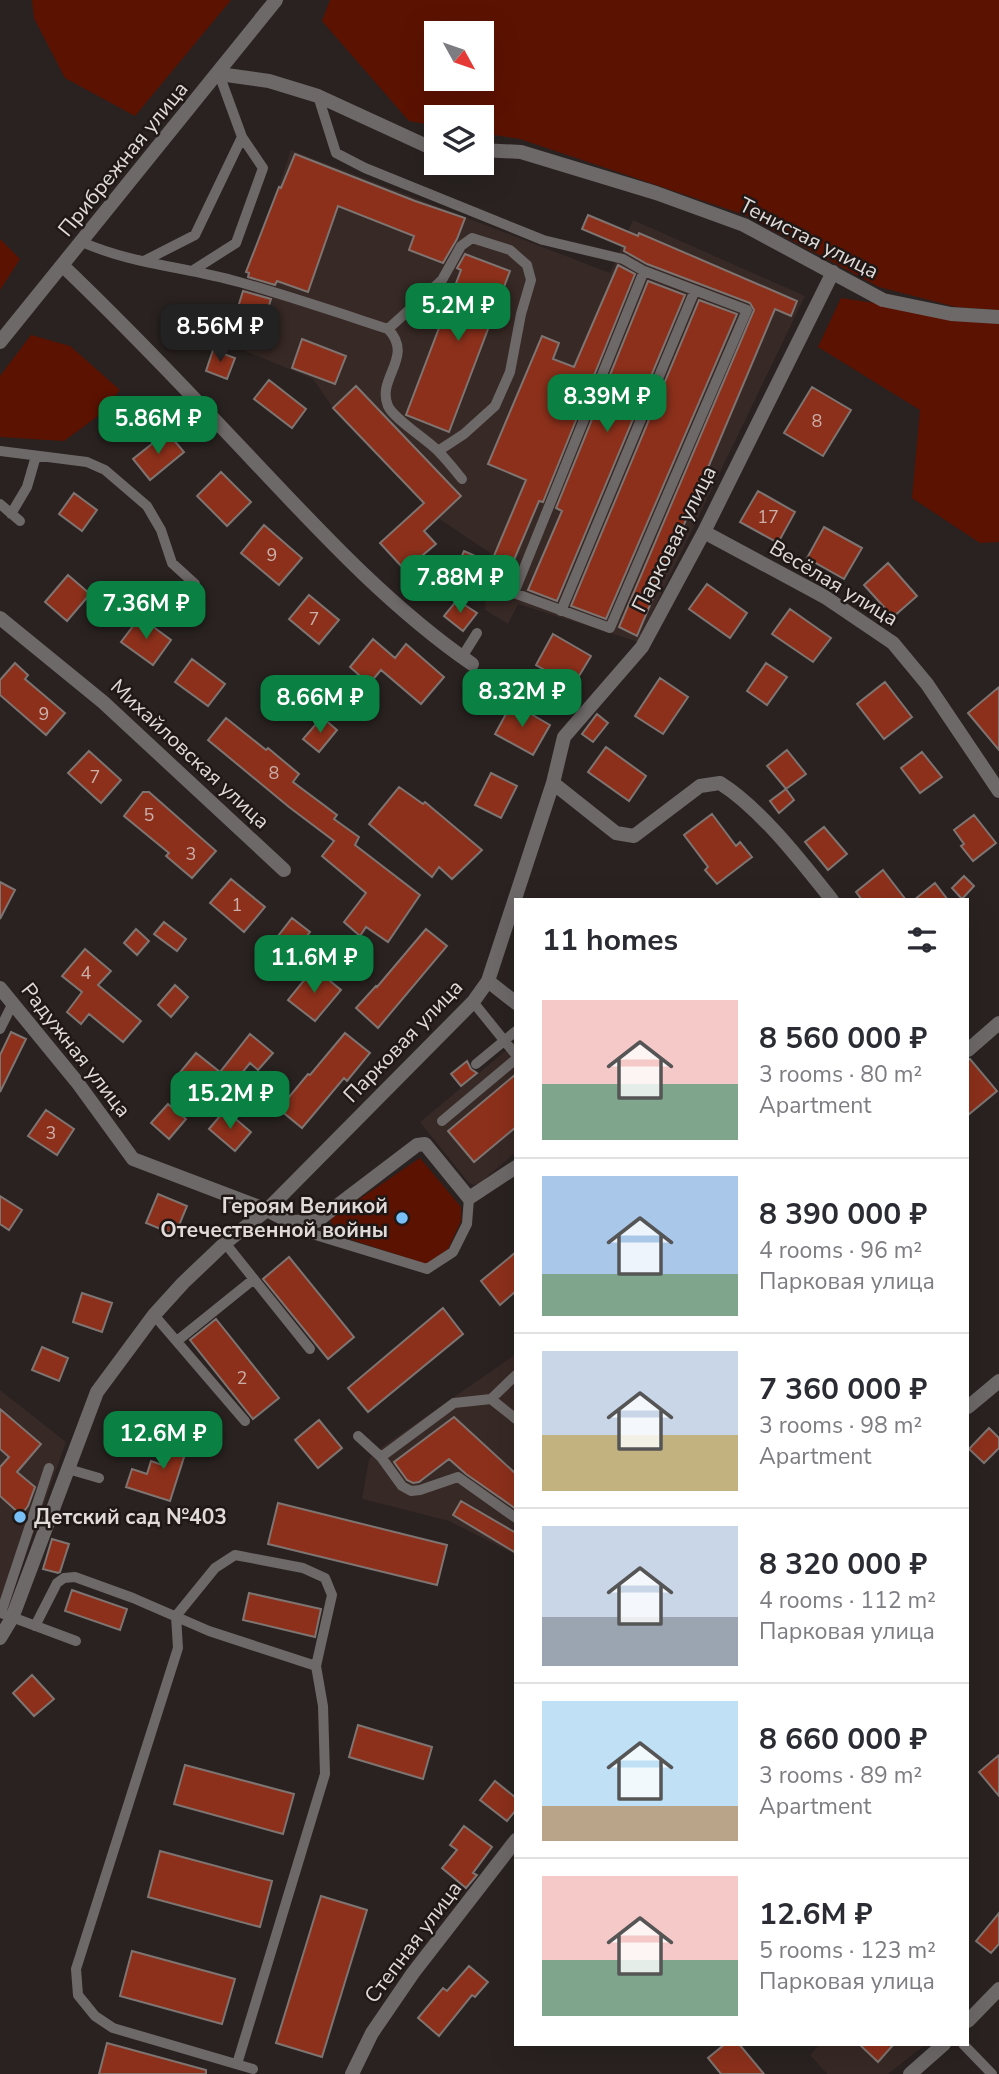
<!DOCTYPE html>
<meta charset="utf-8">
<style>
:root{--surface:#fff;--page:#f2f2f3;--text:#2b2b33;--muted:#7c7c81;--line:#e1e1e2;--accent:#0b8043}
body{margin:0;font-family:"Nunito Sans",sans-serif;background:var(--page);color:var(--text);height:100vh;display:flex;flex-direction:column;font-size:26px;white-space:nowrap}
*{box-sizing:border-box;margin:0}
p{font-size:23px;color:var(--muted)}
.icon{flex:none;width:38px;height:38px;fill:none;stroke:currentColor;stroke-width:2;stroke-linecap:round;stroke-linejoin:round}
.map{position:relative;flex:1;overflow:hidden}
.panel{position:absolute;left:514px;top:898px;width:455px;height:1148px;display:flex;flex-direction:column;background:var(--surface);border-radius:0px;box-shadow:0 7px 28px #0002}
.panel>*{flex:none}
.needle{width:46px;rotate:130deg}
.tools{position:absolute;left:424px;top:21px;display:grid;gap:14px}
.tools a{display:grid;place-items:center;width:70px;height:70px;border-radius:0px;background:var(--surface);box-shadow:0 7px 28px #0002;font-size:35px}
.price{position:absolute;translate:-50% -60px;padding:0 16px;border-radius:14px;background:var(--accent);color:#fff;font-size:23px;line-height:46px;filter:drop-shadow(0 2px 4px #0008)}
.price::after{content:'';position:absolute;left:50%;top:42px;width:21px;height:16px;margin-left:-10px;background:inherit;clip-path:polygon(0 0,100% 0,50% 100%)}
.price.selected{background:#222;color:#fff}
ul{padding:0;list-style:none}
li{display:flex;align-items:center;gap:21px;height:175px;padding:0 28px}
li+li{border-top:2px solid var(--line)}
li span{display:grid;place-items:center;flex:none;width:196px;height:140px;border-radius:0px;color:#555}
li>.icon{margin-inline-start:auto}
span .icon{width:84px;height:84px;fill:#fffc;stroke-width:1}
li b{font-size:30px}
h2{display:flex;justify-content:space-between;align-items:center;height:84px;padding:0 28px;font-size:30px}
.map>svg:first-child{display:block}
.built{fill:#372925}
.green{fill:#5c1201;fill-rule:evenodd}
.building{fill:#8c301b;stroke:#7e7572;stroke-width:2}
.lines{fill:none;stroke-linecap:round;stroke-linejoin:round}
.service{stroke:#6d6968;stroke-width:10}
.minor{stroke:#6d6968;stroke-width:14}
.tertiary{stroke:#6d6968;stroke-width:14}
.poi-dot{fill:#79bff8;stroke:#1f1816;stroke-width:2.5}
.labels{text-anchor:middle;stroke-width:5;stroke-linejoin:round;paint-order:stroke}
.number-label{font-size:18px;fill:#cbb0aa}
.street-label{font-size:21px;fill:#e0dbd9;stroke:#1f1816}
.poi-label{font-size:21px;font-weight:bold;fill:#e0dbd9;stroke:#1f1816;text-anchor:end}
</style>
<div class="map">
<svg width="999" height="2074" viewBox="0 0 999 2074">
<rect width="100%" height="100%" fill="#292220"/>
<path class="built" d="M291,150L610,273L633,220L805,296L638,642L518,604L508,624L485,610L490,553L438,518L333,408L313,379L226,343Z
M516,1042V1152L480,1183L474,1185L469,1183L420,1122Z
M516,1354V1555L449,1521L362,1499L369,1459L382,1447Z
M0,1390L66,1442L13,1592L0,1607Z
M820,2044H926L888,2074H827L810,2055Z"/>
<path class="green" d="M32,0H231L135,116L65,78L34,18Z
M330,0H999V310L956,307L879,287L745,215L520,139L481,133V117H436V126L409,121L322,21ZM436,33H481V79H436Z
M0,239L20,259L0,290Z
M841,298L950,314L999,317V542L980,543L912,498L920,410L818,347Z
M31,335L70,346L120,390L98,416L64,441L0,437V376Z
M420,1158L461,1207V1221L448,1249L426,1264L337,1235L330,1219Z"/>
<path class="building" d="M295,154L415,201L465,218L457,239L443,263L409,250L414,236L338,206L308,292L277,281L275,285L248,277L249,273L246,272L279,187L281,188Z
M588,215L638,236L639,233L797,301L791,316L775,309L637,636L619,627L754,310L750,303L647,264L624,251L625,247L582,229Z
M465,254L510,271L449,432L406,415L461,270L457,268Z
M618,265L635,274L543,502L539,501L499,595L453,576L464,551L491,563L526,480L488,464L542,336L559,343L553,359L574,367Z
M648,281L685,295L557,601L528,590L562,511L556,508Z
M243,291L271,299L256,346L241,342L239,348L227,343Z
M699,300L737,314L606,619L571,606Z
M302,339L346,356L335,384L292,368Z
M213,350L235,358L227,379L206,371Z
M269,380L306,409L292,428L254,399Z
M356,386L461,496L424,531L436,544L417,560L409,557L403,568L380,543L424,503L333,408Z
M812,387L851,410L823,456L784,433Z
M167,432L184,452L150,480L133,459Z
M221,472L251,502L227,526L197,496Z
M758,491L795,512L778,543L740,522Z
M74,493L97,510L82,531L59,514Z
M264,525L302,558L279,585L241,553Z
M824,527L862,548L844,579L807,558Z
M888,563L917,596L893,617L864,585Z
M68,575L90,594L67,621L45,602Z
M707,584L747,613L730,638L689,609Z
M309,595L339,620L319,644L289,619Z
M457,600L477,613L463,631L444,616Z
M790,609L831,638L813,662L772,634Z
M140,617L171,640L153,665L121,642Z
M553,634L591,656L573,686L536,665Z
M373,639L395,658L406,644L444,677L421,704L381,670L369,684L350,667Z
M192,659L225,684L208,706L175,682Z
M15,663L28,675L25,679L65,713L46,735L0,695V680Z
M766,663L787,677L767,705L747,691Z
M660,678L688,697L663,734L635,716Z
M885,682L912,717L884,739L857,704Z
M999,687V750L968,713Z
M512,703L550,725L533,755L495,734Z
M597,714L608,723L593,742L582,734Z
M322,717L337,730L319,752L303,739Z
M226,718L266,750L268,748L299,774L293,782L337,815L334,819L359,837L355,845L420,895L388,942L366,927L360,936L344,922L366,893L322,856L334,841L289,807L208,740Z
M606,747L646,776L629,801L588,772Z
M787,750L806,774L786,789L767,766Z
M89,751L121,780L101,803L68,773Z
M922,752L942,777L920,793L901,768Z
M491,773L517,786L501,818L475,805Z
M399,787L423,804L425,802L482,850L452,879L439,867L432,877L369,824Z
M786,789L794,800L779,813L770,801Z
M143,792H149L216,851L192,878L166,856L169,853L124,816Z
M712,814L736,846L740,842L752,857L717,884L705,870L708,867L684,835Z
M974,815L996,843L973,861L961,846L964,844L954,830Z
M824,827L847,854L828,870L805,842Z
M883,870L906,900H862L856,892Z
M964,876L974,886L962,899L952,888Z
M231,879L265,907L244,932L210,903Z
M0,882L15,890L0,919Z
M935,883L948,900H914Z
M292,918L310,932L289,959L271,945Z
M164,922L186,939L177,951L154,934Z
M136,929L149,941L137,955L124,943Z
M426,929L447,946L378,1028L356,1008L376,986L377,987Z
M85,949L111,971L98,985L141,1021L123,1042L89,1014L81,1024L67,1012L82,992L62,976Z
M314,968L341,990L315,1021L288,1000Z
M175,985L188,997L171,1017L158,1005Z
M11,1032L26,1039L0,1092V1055Z
M345,1033L370,1053L347,1081L344,1078L302,1128L279,1109L308,1074L310,1075Z
M250,1034L273,1053L258,1070L250,1063L223,1096L227,1099L217,1111L178,1075L196,1053L220,1072Z
M968,1059H970L997,1091L968,1115Z
M467,1061L471,1069L477,1073L461,1086L451,1074Z
M516,1074V1127L474,1162L448,1131Z
M168,1104L186,1119L169,1139L151,1123Z
M46,1110L74,1129L57,1155L28,1136Z
M225,1110L251,1132L235,1151L209,1129Z
M158,1194L187,1206L175,1235L146,1223Z
M0,1196L22,1210L9,1230L0,1224Z
M516,1252V1291L500,1305L481,1281Z
M289,1257L354,1337L328,1359L263,1279Z
M82,1293L112,1303L102,1332L73,1322Z
M443,1308L463,1334L368,1412L348,1388Z
M216,1319L279,1398L253,1419L190,1340Z
M42,1347L68,1358L59,1381L32,1370Z
M0,1409L41,1444L17,1472L35,1487L28,1506L21,1515L0,1496V1467L9,1457L0,1449Z
M454,1417L516,1474V1509L466,1474L449,1459L419,1482L413,1483L407,1480L394,1462Z
M319,1420L342,1448L318,1468L295,1440Z
M177,1428L192,1432L170,1501L126,1487L132,1469L147,1474L151,1461L165,1466Z
M989,1428L999,1438V1448L984,1463L969,1449Z
M461,1501L516,1533V1553L453,1515Z
M278,1503L447,1545L437,1585L268,1544Z
M52,1539L69,1544L60,1572L58,1573L43,1569Z
M72,1590L127,1609L120,1630L65,1611Z
M249,1593L321,1609L315,1637L243,1620Z
M32,1675L54,1699L34,1716L13,1693Z
M358,1725L432,1747L423,1779L349,1757Z
M999,1755V1796L979,1772Z
M185,1765L294,1794L283,1834L174,1804Z
M495,1781L516,1798V1810L507,1821L480,1800Z
M464,1826L492,1847L473,1873L477,1875L466,1888L442,1868L457,1850L450,1845Z
M160,1851L272,1881L260,1927L148,1897Z
M321,1896L367,1910L322,2057L276,2043Z
M999,1913V1944L991,1953L976,1941Z
M132,1951L235,1979L222,2024L120,1996Z
M469,1966L488,1982L475,1997L472,1995L439,2036L418,2018L443,1988L447,1991Z
M107,2043L206,2070V2074H99Z
M725,2044H739L764,2074H721L708,2058Z
M859,2044H894L878,2062Z"/>
<g class="lines">
<path class="service" d="M219,74L242,137
M318,96L336,153L365,168L543,240L623,259L644,271L747,310L610,628L514,593L644,271
M82,242C131,264 187,267 239,282C289,296 339,313 388,329C415,357 376,378 388,406C393,418 426,439 437,450C446,459 454,469 462,479
M144,261L195,235L242,137L263,168L236,243L192,271
M388,329L442,280L461,246L472,238L510,250L527,265L531,280L521,314L510,372L495,406L464,434L438,451
M0,451L87,462L105,470L147,506L161,530L172,563L195,584
M0,504L20,521
M11,514L27,487L36,456
M561,611L695,290
M462,657L477,633
M473,1002L516,1055
M0,1029L13,1003
M476,1064L516,1031
M442,1121L516,1059
M290,1222L309,1233L427,1269L453,1252L467,1224L469,1198
M225,1243L310,1349
M154,1315L245,1421
M177,1341L254,1279
M491,1399L516,1375
M358,1436L381,1457L402,1486L411,1491L420,1490L458,1477L516,1518
M381,1457L454,1403L491,1399L516,1419
M49,1468L1,1613L76,1641
M68,1469L99,1478
M35,1626L57,1583L64,1578L75,1577L133,1598L209,1631L316,1666L323,1706L325,1774L237,2064
M963,2044L992,2074
M253,2069L113,2028L95,2016L78,1995L76,1969L178,1648L176,1616L215,1568L235,1555L303,1568L325,1578L332,1595L316,1666"/>
<path class="minor" d="M219,74L269,81L318,96L429,147H436
M481,150L521,152L656,193L744,225L883,300L951,314L999,317
M63,266C132,332 198,402 264,472C329,541 394,610 472,664
M704,532L825,597L893,643L927,684L999,791
M0,618L103,702L284,870
M553,783L616,833L634,836L700,786L720,783C761,809 801,861 832,900
M488,981L516,1003
M0,988L77,1082L133,1159L267,1210L290,1222L317,1221L417,1145L425,1144L469,1198L516,1167
M968,1050L999,1023
M968,1407L999,1381
M0,1638L12,1618L97,1392L154,1315L183,1283L225,1243L267,1210L473,1002L488,981L553,783L564,737L642,647L704,532L833,272
M968,2021L999,1989
M352,2074L372,2033L413,1973L516,1840
M910,2074L944,2044"/>
<path class="tertiary" d="M0,342L276,0"/>
</g>
<g class="poi-dot">
<circle cx="402" cy="1218" r="7"/>
<circle cx="20" cy="1517" r="7"/>
</g>
<g class="labels">
<g class="number-label">
<text x="817" y="427">8</text>
<text x="768" y="523">17</text>
<text x="272" y="561">9</text>
<text x="314" y="625">7</text>
<text x="44" y="720">9</text>
<text x="274" y="779">8</text>
<text x="95" y="783">7</text>
<text x="149" y="821">5</text>
<text x="191" y="860">3</text>
<text x="237" y="911">1</text>
<text x="86" y="979">4</text>
<text x="51" y="1139">3</text>
<text x="242" y="1384">2</text>
</g>
<g class="street-label">
<text transform="translate(123 159) rotate(-51)" y="7">Прибрежная улица</text>
<text transform="translate(809 238) rotate(27)" y="7">Тенистая улица</text>
<text transform="translate(674 539) rotate(-63)" y="7">Парковая улица</text>
<text transform="translate(834 583) rotate(31)" y="7">Весёлая улица</text>
<text transform="translate(190 754) rotate(43)" y="7">Михайловская улица</text>
<text transform="translate(403 1041) rotate(-46)" y="7">Парковая улица</text>
<text transform="translate(76 1050) rotate(52)" y="7">Радужная улица</text>
<text transform="translate(413 1942) rotate(-53)" y="7">Степная улица</text>
</g>
<g class="poi-label">
<text x="388" y="1213">Героям Великой<tspan x="388" dy="24">Отечественной войны</tspan></text>
<text x="34" y="1524" text-anchor="start">Детский сад №403</text>
</g>
</g>
</svg>
<div class="tools">
<a><svg class="needle" viewBox="-14 -14 28 28"><path d="M0-13l5 13h-10z" fill="#e53935"/><path d="M0 13l5-13h-10z" fill="#7c7c81"/></svg></a>
<a><svg class="icon" aria-label="layers" viewBox="0 0 24 24"><path d="M12 4l9 5-9 5-9-5zM3 14l9 5 9-5"/></svg></a>
</div>
<b class="price" style="left:458px;top:343px">5.2M ₽</b>
<b class="price selected" style="left:220px;top:364px">8.56M ₽</b>
<b class="price" style="left:607px;top:434px">8.39M ₽</b>
<b class="price" style="left:158px;top:456px">5.86M ₽</b>
<b class="price" style="left:460px;top:615px">7.88M ₽</b>
<b class="price" style="left:146px;top:641px">7.36M ₽</b>
<b class="price" style="left:522px;top:729px">8.32M ₽</b>
<b class="price" style="left:320px;top:735px">8.66M ₽</b>
<b class="price" style="left:314px;top:995px">11.6M ₽</b>
<b class="price" style="left:230px;top:1131px">15.2M ₽</b>
<b class="price" style="left:163px;top:1471px">12.6M ₽</b>
<section class="panel">
<h2>11 homes<svg class="icon" aria-label="filters" viewBox="0 0 24 24"><path d="M4 7h16M4 17h16"/><circle cx="9" cy="7" r="2"/><circle cx="15" cy="17" r="2"/></svg></h2>
<ul>
<li><span style="background:linear-gradient(#f6c9c9 60%,#7fa58c 0)"><svg class="icon" aria-label="home" viewBox="0 0 24 24"><path d="M3 11l9-7 9 7M6 9v11h12V9"/></svg></span><div><b>8 560 000 ₽</b><p>3 rooms · 80 m²</p><p>Apartment</p></div></li>
<li><span style="background:linear-gradient(#a9c7e8 70%,#7fa58c 0)"><svg class="icon" aria-label="home" viewBox="0 0 24 24"><path d="M3 11l9-7 9 7M6 9v11h12V9"/></svg></span><div><b>8 390 000 ₽</b><p>4 rooms · 96 m²</p><p>Парковая улица</p></div></li>
<li><span style="background:linear-gradient(#c9d6e8 60%,#c2b280 0)"><svg class="icon" aria-label="home" viewBox="0 0 24 24"><path d="M3 11l9-7 9 7M6 9v11h12V9"/></svg></span><div><b>7 360 000 ₽</b><p>3 rooms · 98 m²</p><p>Apartment</p></div></li>
<li><span style="background:linear-gradient(#c9d6e8 65%,#9aa5b1 0)"><svg class="icon" aria-label="home" viewBox="0 0 24 24"><path d="M3 11l9-7 9 7M6 9v11h12V9"/></svg></span><div><b>8 320 000 ₽</b><p>4 rooms · 112 m²</p><p>Парковая улица</p></div></li>
<li><span style="background:linear-gradient(#bfe0f5 75%,#b9a48a 0)"><svg class="icon" aria-label="home" viewBox="0 0 24 24"><path d="M3 11l9-7 9 7M6 9v11h12V9"/></svg></span><div><b>8 660 000 ₽</b><p>3 rooms · 89 m²</p><p>Apartment</p></div></li>
<li><span style="background:linear-gradient(#f6c9c9 60%,#7fa58c 0)"><svg class="icon" aria-label="home" viewBox="0 0 24 24"><path d="M3 11l9-7 9 7M6 9v11h12V9"/></svg></span><div><b>12.6M ₽</b><p>5 rooms · 123 m²</p><p>Парковая улица</p></div></li>
</ul>
</section>
</div>
